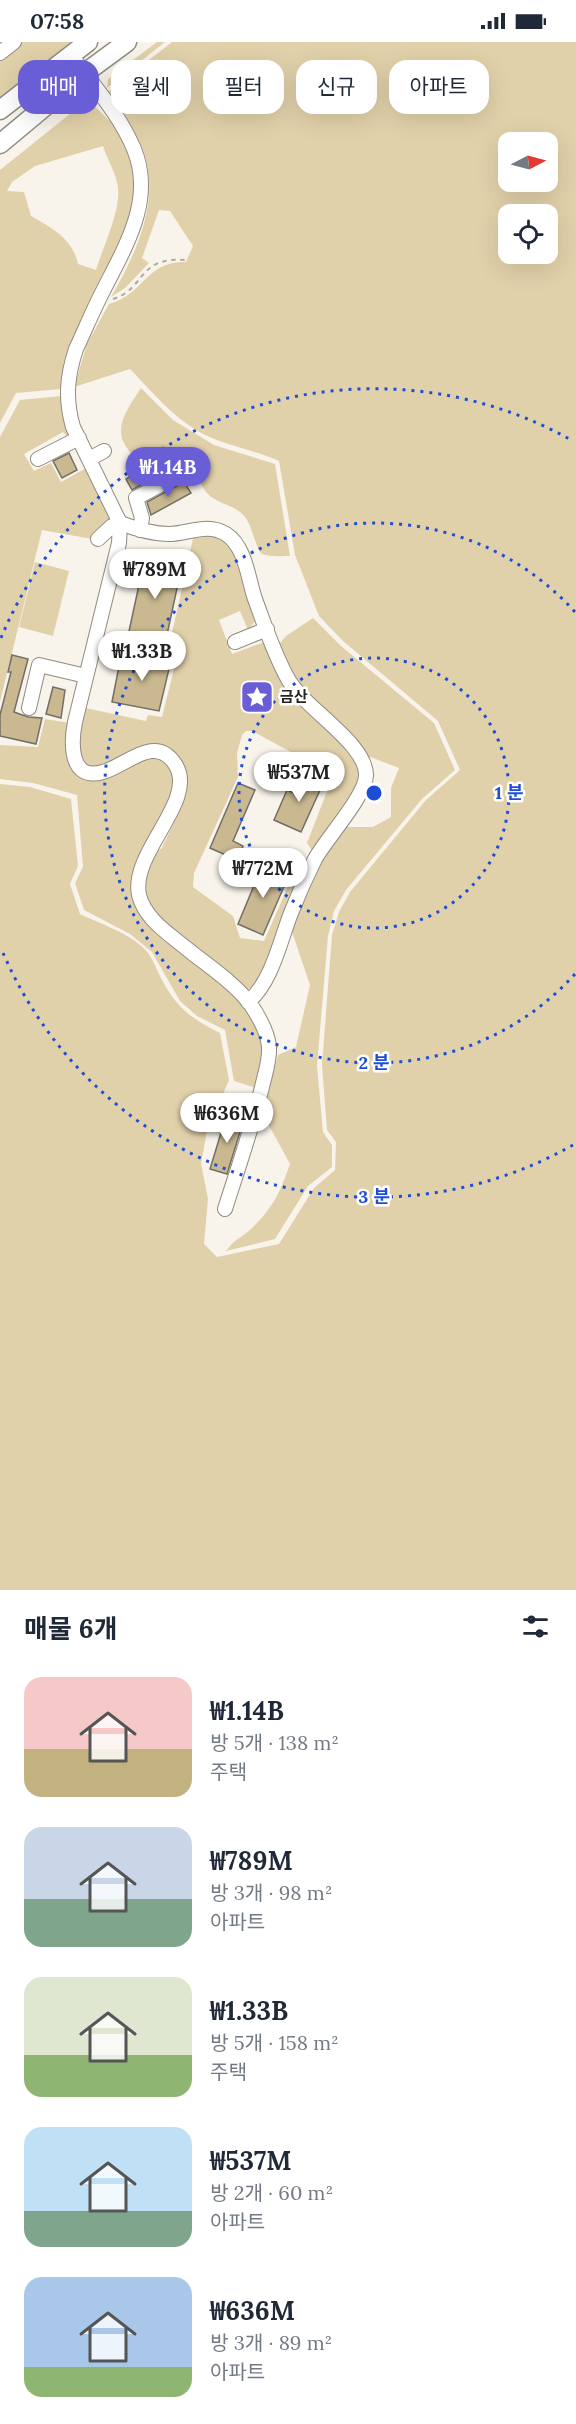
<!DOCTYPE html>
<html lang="ko">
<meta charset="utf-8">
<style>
:root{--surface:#fff;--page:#f2f2f3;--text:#1f2937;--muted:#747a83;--accent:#6a5ed7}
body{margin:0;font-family:Lora,"Noto Sans KR",serif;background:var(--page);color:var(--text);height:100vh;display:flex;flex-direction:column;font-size:22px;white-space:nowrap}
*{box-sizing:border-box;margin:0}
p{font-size:20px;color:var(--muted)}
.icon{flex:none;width:33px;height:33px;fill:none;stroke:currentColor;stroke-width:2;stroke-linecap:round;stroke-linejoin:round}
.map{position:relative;height:1548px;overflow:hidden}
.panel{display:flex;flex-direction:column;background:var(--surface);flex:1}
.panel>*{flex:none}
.guide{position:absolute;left:18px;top:18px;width:540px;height:54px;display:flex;gap:12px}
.needle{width:39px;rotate:84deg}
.fabs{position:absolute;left:498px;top:90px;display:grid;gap:12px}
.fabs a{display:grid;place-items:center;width:60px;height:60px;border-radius:12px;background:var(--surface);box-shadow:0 6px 24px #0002;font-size:30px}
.price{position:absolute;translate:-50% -51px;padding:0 14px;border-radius:21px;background:#fff;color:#222;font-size:20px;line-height:39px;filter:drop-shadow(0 2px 3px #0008)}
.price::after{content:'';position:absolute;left:50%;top:36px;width:18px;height:14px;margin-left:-9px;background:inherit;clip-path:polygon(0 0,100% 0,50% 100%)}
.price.on{background:var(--accent);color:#fff}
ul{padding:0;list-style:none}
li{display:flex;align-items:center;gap:18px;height:150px;padding:0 24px}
li span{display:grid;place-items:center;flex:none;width:168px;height:120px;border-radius:18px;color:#555}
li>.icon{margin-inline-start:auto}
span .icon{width:72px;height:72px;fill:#fffc;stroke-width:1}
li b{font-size:26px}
h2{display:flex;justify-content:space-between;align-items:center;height:72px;padding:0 24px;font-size:26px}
.tag{padding:0 21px;border-radius:18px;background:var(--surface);box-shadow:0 6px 24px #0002;font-size:21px;line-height:54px}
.tag.on{background:var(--accent);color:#fff}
.status{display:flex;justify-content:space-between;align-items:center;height:42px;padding:0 30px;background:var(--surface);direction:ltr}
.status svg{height:16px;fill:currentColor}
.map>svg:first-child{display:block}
.green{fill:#e1d1aa;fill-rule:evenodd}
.building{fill:#c9b890;stroke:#726f67;stroke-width:1.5}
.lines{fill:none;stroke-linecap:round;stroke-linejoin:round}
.minor-casing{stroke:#8f8b82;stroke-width:16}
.major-casing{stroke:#8f8b82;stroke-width:21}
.path{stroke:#aeaba3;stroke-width:2;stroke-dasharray:4.5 4.5;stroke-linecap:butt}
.minor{stroke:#fff;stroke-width:14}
.major{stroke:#fff;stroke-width:18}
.ring{fill:none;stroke:#1d4ed8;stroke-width:3;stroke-dasharray:3 6}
.labels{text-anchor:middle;stroke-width:5;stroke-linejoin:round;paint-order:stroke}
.poi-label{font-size:15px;font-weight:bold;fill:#262521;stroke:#fff;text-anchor:start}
.centre{fill:#1d4ed8;stroke:#fff;stroke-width:3}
.ring-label{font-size:18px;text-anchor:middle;font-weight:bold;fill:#1d4ed8;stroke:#fff;stroke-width:5;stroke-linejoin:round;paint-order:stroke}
</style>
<div class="status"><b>07:58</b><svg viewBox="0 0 49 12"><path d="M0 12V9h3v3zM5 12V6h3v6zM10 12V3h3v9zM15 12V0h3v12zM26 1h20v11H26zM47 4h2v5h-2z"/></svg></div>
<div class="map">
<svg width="576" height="1548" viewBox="0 0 576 1548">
<rect width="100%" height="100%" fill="#f8f4eb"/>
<path class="green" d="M20,0H76L0,59V16Z
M157,0H165L107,46L108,37Z
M172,0H576V1548H0V742L30,745L71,757L78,824L70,842L80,872C101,882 133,892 148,911C154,919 158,931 163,940C178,967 192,977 220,991L229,1038L207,1089L201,1121L208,1157L204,1202L217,1215L279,1202L314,1146L335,1128L336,1100L327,1088L322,1023L332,893L339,870L350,850L426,758L460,728L438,679L343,599L319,574L295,513L279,419C259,410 238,406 217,398C181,385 156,354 130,327L74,345L87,302L109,262C145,252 145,219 186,220L193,204L170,169L159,168L142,216L149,221L125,246L111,255C137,210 164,153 140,101C132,83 120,66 109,49ZM508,100H548V140H508ZM508,172H548V212H508Z
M93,63L116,85L128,108L134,129L132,172L124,194L104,231L70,306L61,336V347L16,351L0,381V128L76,67ZM103,104C107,117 116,131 118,145C121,168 103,205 96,228L78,222C73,197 52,186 31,174L24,150L7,149L12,140L35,124Z
M141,346L173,378L214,403L275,422L290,514C282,514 269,515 262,512C256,508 252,483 245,475C234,461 214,463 204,447C197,437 196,423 185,416C163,401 141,434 124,401C114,382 131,362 141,346Z
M61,354L64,371L71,391L70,395H67L63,390L24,412L34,429L51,421L61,440L88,425L111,478L92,497L42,488L0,660V395L20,358Z
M204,491L224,496L237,514L256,578L248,588L240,569L219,578L232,612L267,599L278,626L344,700L364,736L315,813L307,801L328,747L322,727L252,689H246L242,693L237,711L238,735L194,831L193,845L233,874L240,896L264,899L293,833L297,835L298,840L264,931L253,946L245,948L149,868L141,843L154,812L162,806C176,774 209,728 165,708L114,723L85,726L74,706L81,665L146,679L148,673L162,675L178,611L168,609L194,492Z
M35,520L69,529L53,594L19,585Z
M313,576L341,604L434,681L455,728L422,757L346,848L334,869L328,894L317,1024L323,1090L332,1103V1125L308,1144L275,1197L226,1209C236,1196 241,1196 251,1187C274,1165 280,1150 290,1122L266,1078L263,1070L278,1013L296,1005L310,943L291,887L315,830L342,785H373L391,775V746L399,726L368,714L357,705L298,646L281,612L280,601L286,594Z
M45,677L70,681L82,732L155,713L170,722L174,740L172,751L135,855L245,961L266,1000L259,1047L234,1039L225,988L197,974L180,959L152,910L130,892L84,868L75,841L83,825L77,753L33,741L0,737V703L38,705Z"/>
<path class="building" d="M69,411L77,428L62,436L53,419Z
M169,413L175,424L132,448L126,437Z
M184,440L191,451L151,473L147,460Z
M145,515L182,523L165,602L128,594Z
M162,611L172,614L159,669L112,660L121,614L159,622Z
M12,613L28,617L14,670L28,675L42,676L36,702L0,694V673L11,630H8Z
M53,645L65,648L61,676L46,672Z
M300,732L321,733L320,748L301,790L274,778L287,748L298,753Z
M238,741L255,748L233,799L243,804L237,818L210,806Z
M263,822L289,833L263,893L238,882Z
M230,1070L244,1077L227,1132L210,1127L224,1081H226Z"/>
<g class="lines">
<defs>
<path id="minor" d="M0,11L14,0
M71,13C93,43 120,73 134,107C155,158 125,205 103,249C93,268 85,288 76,307C67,334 65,357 73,385L120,481L119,501L75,680C71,700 69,740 103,730C126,724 155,691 175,722C199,758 130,810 139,853C145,877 168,891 186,906C208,924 235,941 251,963C259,975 268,991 269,1005C270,1018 265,1032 262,1045C252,1086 238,1126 225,1167
M38,417L79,396
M89,417L104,409
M120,481C136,487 152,492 169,492C188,492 207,480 226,492C246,505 248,537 255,557C265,584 274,612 288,637C305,667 366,701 366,733C367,752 326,797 315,817C306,835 298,853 291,871C280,899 272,940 248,960
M140,488L142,476L136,456L180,432
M98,497L112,484L120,482
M235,600L267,587
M29,666L39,623L86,634
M237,1065L255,1071"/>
<path id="major" d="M0,68L88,0
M0,102L85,31L127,0"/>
</defs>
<use href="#minor" class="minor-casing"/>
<use href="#major" class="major-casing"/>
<path class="path" d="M113,257C146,247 137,214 186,218"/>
<use href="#minor" class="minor"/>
<use href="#major" class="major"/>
</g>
<g class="ring">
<circle cx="374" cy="751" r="135"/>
<path d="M575 932A270 270 0 1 1 575 570"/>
<path d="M573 1103A404 404 0 0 1 1 906M1 596A404 404 0 0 1 573 399"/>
</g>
<defs>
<symbol id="sight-square" viewBox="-11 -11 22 22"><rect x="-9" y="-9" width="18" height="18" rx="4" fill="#6a5ed7" stroke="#fff"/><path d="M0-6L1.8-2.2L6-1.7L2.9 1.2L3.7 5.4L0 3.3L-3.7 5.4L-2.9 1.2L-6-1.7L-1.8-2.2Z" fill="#fff"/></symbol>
</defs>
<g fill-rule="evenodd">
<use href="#sight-square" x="238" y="636" width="38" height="38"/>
</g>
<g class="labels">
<g class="poi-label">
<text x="280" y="660">금산</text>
</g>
</g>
<circle cx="374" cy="751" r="9" class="centre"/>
<g class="ring-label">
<text x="509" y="757">1 분</text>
<text x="374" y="1027">2 분</text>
<text x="374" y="1161">3 분</text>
</g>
</svg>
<div class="fabs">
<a><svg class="needle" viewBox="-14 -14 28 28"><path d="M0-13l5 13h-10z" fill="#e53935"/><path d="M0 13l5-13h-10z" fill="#747a83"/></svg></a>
<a><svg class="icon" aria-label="locate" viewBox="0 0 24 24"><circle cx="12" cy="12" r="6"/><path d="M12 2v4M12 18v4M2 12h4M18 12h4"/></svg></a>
</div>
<b class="price on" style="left:168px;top:456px">₩1.14B</b>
<b class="price" style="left:155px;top:558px">₩789M</b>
<b class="price" style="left:142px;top:640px">₩1.33B</b>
<b class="price" style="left:299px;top:761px">₩537M</b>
<b class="price" style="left:263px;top:857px">₩772M</b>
<b class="price" style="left:227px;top:1102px">₩636M</b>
<div class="guide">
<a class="tag on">매매</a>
<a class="tag">월세</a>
<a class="tag">필터</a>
<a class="tag">신규</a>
<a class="tag">아파트</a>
</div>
</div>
<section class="panel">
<h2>매물 6개<svg class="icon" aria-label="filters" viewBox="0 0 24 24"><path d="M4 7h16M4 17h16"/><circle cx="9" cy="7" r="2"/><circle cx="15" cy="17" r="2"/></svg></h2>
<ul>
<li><span style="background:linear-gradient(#f6c9c9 60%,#c2b280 0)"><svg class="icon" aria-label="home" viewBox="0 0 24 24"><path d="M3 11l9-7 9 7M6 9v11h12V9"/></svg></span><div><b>₩1.14B</b><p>방 5개 · 138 m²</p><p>주택</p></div></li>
<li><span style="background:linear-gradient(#c9d6e8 60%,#7fa58c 0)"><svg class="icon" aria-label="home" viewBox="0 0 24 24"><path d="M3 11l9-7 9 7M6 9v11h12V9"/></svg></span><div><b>₩789M</b><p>방 3개 · 98 m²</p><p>아파트</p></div></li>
<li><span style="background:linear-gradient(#dfe7d0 65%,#8fb573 0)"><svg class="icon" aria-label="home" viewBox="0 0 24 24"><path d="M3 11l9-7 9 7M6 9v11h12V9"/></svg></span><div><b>₩1.33B</b><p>방 5개 · 158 m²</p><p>주택</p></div></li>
<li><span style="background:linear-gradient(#bfe0f5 70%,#7fa58c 0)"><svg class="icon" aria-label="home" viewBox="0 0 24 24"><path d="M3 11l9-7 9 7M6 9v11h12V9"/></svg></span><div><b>₩537M</b><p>방 2개 · 60 m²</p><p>아파트</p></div></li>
<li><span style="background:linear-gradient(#a9c7e8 75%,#8fb573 0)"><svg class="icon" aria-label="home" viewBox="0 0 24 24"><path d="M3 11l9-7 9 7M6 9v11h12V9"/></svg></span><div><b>₩636M</b><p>방 3개 · 89 m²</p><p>아파트</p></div></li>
</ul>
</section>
